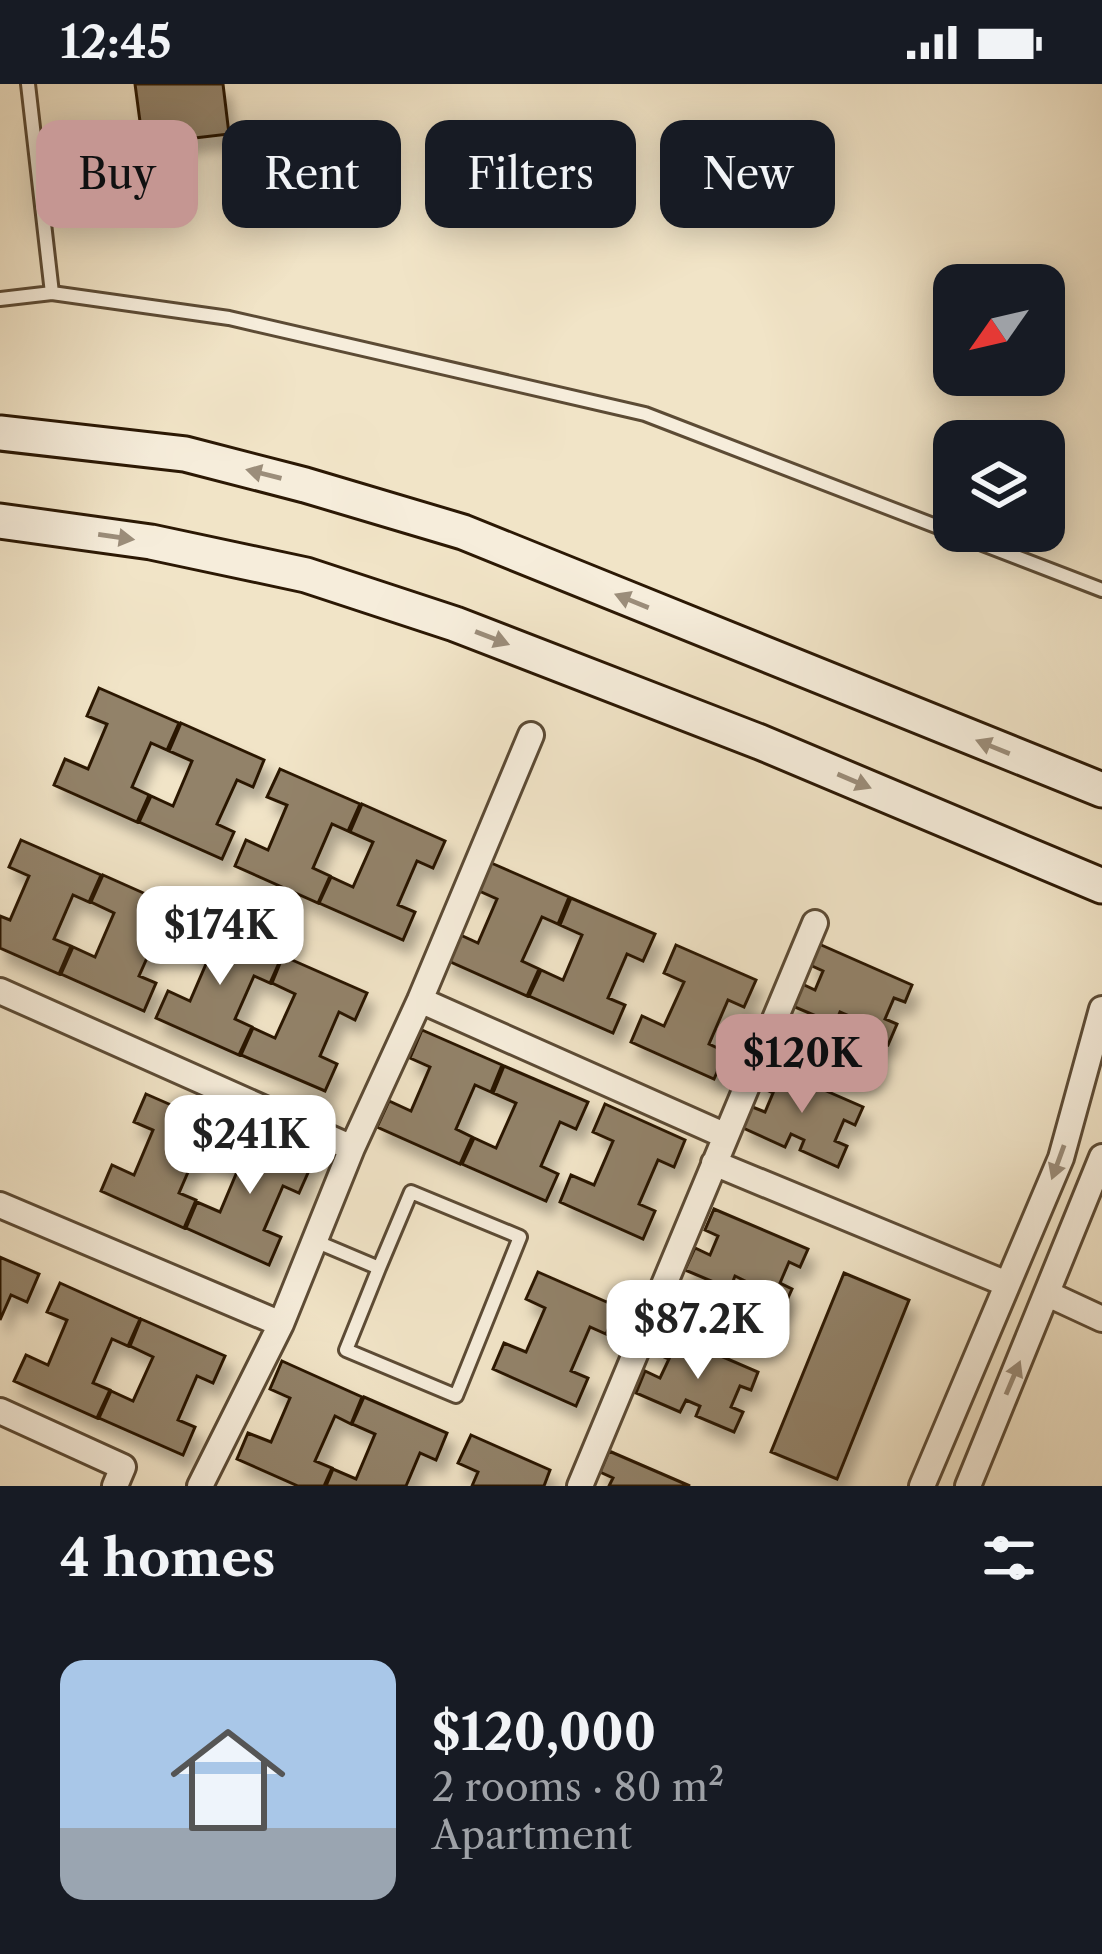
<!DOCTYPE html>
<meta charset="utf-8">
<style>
:root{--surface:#171b24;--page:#20242c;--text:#f1f3f6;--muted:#9ea1a6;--accent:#c59692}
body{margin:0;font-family:"Libre Caslon Text",serif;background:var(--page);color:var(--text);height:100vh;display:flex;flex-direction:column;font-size:45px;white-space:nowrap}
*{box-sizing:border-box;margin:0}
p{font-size:39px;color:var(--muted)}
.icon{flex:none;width:66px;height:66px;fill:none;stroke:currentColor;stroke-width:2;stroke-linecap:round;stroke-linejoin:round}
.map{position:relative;height:1402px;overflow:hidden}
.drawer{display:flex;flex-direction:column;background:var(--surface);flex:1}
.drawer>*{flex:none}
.guide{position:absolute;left:36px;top:36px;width:1032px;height:108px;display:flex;gap:24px}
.needle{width:78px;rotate:236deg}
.buttons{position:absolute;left:933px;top:180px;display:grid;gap:24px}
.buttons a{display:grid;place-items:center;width:132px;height:132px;border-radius:24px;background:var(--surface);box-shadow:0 6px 30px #0003;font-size:60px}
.price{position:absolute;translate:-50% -102px;padding:0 27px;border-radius:24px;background:#fff;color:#222;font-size:39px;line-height:78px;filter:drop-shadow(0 3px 6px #0008)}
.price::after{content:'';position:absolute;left:50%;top:72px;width:36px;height:27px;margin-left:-18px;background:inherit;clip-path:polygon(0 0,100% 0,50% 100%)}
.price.current{background:var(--accent);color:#111}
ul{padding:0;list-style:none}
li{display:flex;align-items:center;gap:36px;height:300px;padding:0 60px}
li span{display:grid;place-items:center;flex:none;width:336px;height:240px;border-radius:24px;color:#555}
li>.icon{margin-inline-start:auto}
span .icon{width:144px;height:144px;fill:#fffc;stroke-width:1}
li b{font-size:51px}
h2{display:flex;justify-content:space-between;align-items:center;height:144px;padding:0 60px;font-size:51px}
.chip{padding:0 42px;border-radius:24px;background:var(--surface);box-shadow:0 6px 30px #0003;font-size:42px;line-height:108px}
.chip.current{background:var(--accent);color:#111}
.status{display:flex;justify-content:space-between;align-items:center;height:84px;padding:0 60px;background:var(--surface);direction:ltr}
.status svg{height:33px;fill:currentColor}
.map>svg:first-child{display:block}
.building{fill:#928269;stroke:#2b1804;stroke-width:3;filter:url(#shadow)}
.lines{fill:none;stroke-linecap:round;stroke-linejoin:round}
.lane-casing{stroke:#5c4b35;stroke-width:18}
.street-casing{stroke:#5c4b35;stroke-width:30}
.secondary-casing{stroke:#2b1804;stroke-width:39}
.lane{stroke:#f6eddb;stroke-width:12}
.street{stroke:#f6eddb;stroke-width:24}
.secondary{stroke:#f6eddb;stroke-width:33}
.oneway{fill:#9b8d7a}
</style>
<div class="status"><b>12:45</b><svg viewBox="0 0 49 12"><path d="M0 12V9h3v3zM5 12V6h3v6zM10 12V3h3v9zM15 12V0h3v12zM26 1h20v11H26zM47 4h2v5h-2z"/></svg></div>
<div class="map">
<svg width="1102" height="1402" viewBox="0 0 1102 1402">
<defs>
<filter id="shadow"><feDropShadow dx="7" dy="13" stdDeviation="6" flood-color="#0004"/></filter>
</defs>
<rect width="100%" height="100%" fill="#f1e4c7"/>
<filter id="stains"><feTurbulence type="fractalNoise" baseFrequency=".00167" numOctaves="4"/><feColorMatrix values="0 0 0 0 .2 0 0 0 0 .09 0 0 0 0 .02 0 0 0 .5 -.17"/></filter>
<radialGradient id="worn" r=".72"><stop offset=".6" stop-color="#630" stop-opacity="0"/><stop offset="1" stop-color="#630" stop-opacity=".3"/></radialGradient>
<path class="building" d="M135,0H223L229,50L143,60Z
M99,604L179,639L167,666L151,659L132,703L149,711L137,738L54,701L65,675L88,685L107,640L87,632Z
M181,639L264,676L253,703L237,696L217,740L234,748L222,775L139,738L151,712L173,722L192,677L169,667Z
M280,685L360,720L348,747L332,740L313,784L330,792L318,819L235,782L246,756L268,766L287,721L267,713Z
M362,720L445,757L433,784L417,777L398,821L415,828L403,856L319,819L331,793L353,803L373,758L350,748Z
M21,756L101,791L89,818L73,811L54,855L71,862L59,890L0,864V832L10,836L29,792L9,783Z
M489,778L569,813L558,840L542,833L522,877L539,885L527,912L444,875L456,849L478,859L497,815L477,806Z
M103,791L186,828L175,855L159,847L139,892L156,899L144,927L61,890L73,863L95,873L114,829L91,818Z
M571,814L655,850L643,877L627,870L608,914L625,921L613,949L529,912L541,886L563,896L582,851L560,841Z
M202,836L282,872L270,899L254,892L235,935L252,943L239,971L156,934L168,907L190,917L209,873L189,864Z
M819,860L912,901L905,918L894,914L885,935L897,940L888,961L850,944L854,934L840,928L835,940L790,921L800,899L815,906L823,887L810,881Z
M676,861L756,896L744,923L728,916L709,960L726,968L714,995L631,958L642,932L664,942L684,898L664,889Z
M283,872L367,909L355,936L339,928L320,972L337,980L325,1007L241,971L253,944L275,954L295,910L272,899Z
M422,946L502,981L491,1008L475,1001L456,1045L472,1053L460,1080L377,1043L389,1017L411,1027L430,983L410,974Z
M504,982L588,1018L576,1045L560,1038L541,1082L558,1090L546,1117L462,1080L474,1054L496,1064L516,1019L493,1009Z
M769,982L863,1023L855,1041L844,1036L835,1057L847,1062L838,1083L800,1066L804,1056L791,1050L785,1063L741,1043L750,1022L765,1028L773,1009L760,1003Z
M146,1010L226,1045L214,1072L198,1065L179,1109L196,1116L184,1144L101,1107L112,1081L134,1091L153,1046L134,1038Z
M605,1020L685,1056L674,1083L658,1076L639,1120L655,1127L643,1155L560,1118L571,1091L594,1101L613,1057L593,1048Z
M228,1045L311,1082L299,1109L283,1102L264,1146L281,1153L269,1181L186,1144L197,1118L220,1128L239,1083L216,1072Z
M714,1125L808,1165L800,1183L789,1178L780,1199L792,1205L783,1225L745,1209L749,1199L735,1192L730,1205L685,1186L695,1164L710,1171L718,1152L705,1146Z
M0,1173L39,1190L27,1218L11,1211L0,1236Z
M538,1188L618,1223L606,1250L590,1243L571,1287L588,1294L576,1322L493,1285L504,1259L526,1268L545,1224L526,1215Z
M844,1189L909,1216L837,1395L771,1368Z
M60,1199L140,1235L128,1262L112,1255L93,1299L110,1306L97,1334L14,1297L26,1271L48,1281L67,1236L47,1228Z
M141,1235L225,1272L213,1299L197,1292L178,1336L195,1343L183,1371L99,1334L111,1307L133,1317L153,1273L130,1262Z
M665,1248L758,1288L751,1306L740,1302L731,1323L743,1328L734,1348L696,1332L700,1322L686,1316L680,1328L636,1309L645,1287L660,1294L669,1275L655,1269Z
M282,1277L362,1313L351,1340L335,1332L315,1377L332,1384L324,1402H298L237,1375L248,1349L271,1358L290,1314L270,1305Z
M364,1313L447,1349L436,1376L420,1369L406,1402H326L333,1385L356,1395L375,1350L352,1340Z
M471,1351L550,1386L544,1402H472L478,1388L458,1379Z
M609,1367L690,1402H609L613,1394L600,1388Z"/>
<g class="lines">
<defs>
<path id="lane" d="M28,0L52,209
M0,215L52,209L229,234L645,330L1102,506
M315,1157L379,1184L346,1266L456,1312L520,1153L411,1108L379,1184"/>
<path id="street" d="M0,907L352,1064
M420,916L726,1052
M714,1079L1007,1200
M0,1121L281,1240
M1048,1210L1102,1235
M0,1327L123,1383L115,1402
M200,1402L281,1240L352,1064L420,916L531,651
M580,1402L815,839
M922,1402L1061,1074L1102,925
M968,1402L1102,1073"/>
<path id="secondary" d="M0,349L185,370L305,401L463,448L1102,706
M0,437L151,458L306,491L455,540L760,658L1102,802"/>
</defs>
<use href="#lane" class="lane-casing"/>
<use href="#street" class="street-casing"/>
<use href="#secondary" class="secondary-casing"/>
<use href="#lane" class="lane"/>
<use href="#street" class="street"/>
<use href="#secondary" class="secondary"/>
</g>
<defs><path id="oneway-solid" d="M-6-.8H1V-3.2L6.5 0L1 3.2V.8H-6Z" transform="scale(3)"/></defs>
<g class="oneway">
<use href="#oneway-solid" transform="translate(264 390) rotate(-166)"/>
<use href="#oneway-solid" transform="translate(116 453) rotate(8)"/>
<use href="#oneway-solid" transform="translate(632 517) rotate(-158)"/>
<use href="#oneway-solid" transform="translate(492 554) rotate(21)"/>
<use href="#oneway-solid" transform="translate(993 663) rotate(-158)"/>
<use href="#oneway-solid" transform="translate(854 697) rotate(23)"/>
<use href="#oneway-solid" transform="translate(1058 1078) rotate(110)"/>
<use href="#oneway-solid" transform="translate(1013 1294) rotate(-67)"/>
</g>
<rect width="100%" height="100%" filter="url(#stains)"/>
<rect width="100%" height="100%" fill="url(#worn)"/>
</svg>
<div class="buttons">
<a><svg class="needle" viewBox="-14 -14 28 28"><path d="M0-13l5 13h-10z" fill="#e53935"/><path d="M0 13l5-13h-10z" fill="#9ea1a6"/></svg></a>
<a><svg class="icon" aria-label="layers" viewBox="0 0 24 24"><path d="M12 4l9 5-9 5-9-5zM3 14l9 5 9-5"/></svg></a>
</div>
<b class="price" style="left:220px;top:904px">$174K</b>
<b class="price current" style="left:802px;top:1032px">$120K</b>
<b class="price" style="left:250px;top:1113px">$241K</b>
<b class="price" style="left:698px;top:1298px">$87.2K</b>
<div class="guide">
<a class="chip current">Buy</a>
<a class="chip">Rent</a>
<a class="chip">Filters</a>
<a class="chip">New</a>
</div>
</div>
<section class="drawer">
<h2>4 homes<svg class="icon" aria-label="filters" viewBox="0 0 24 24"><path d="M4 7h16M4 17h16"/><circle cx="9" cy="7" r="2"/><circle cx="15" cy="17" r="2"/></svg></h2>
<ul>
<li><span style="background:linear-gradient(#a9c7e8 70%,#9aa5b1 0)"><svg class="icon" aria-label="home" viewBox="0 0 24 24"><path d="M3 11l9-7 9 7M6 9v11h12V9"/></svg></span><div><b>$120,000</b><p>2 rooms · 80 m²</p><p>Apartment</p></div></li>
</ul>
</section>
